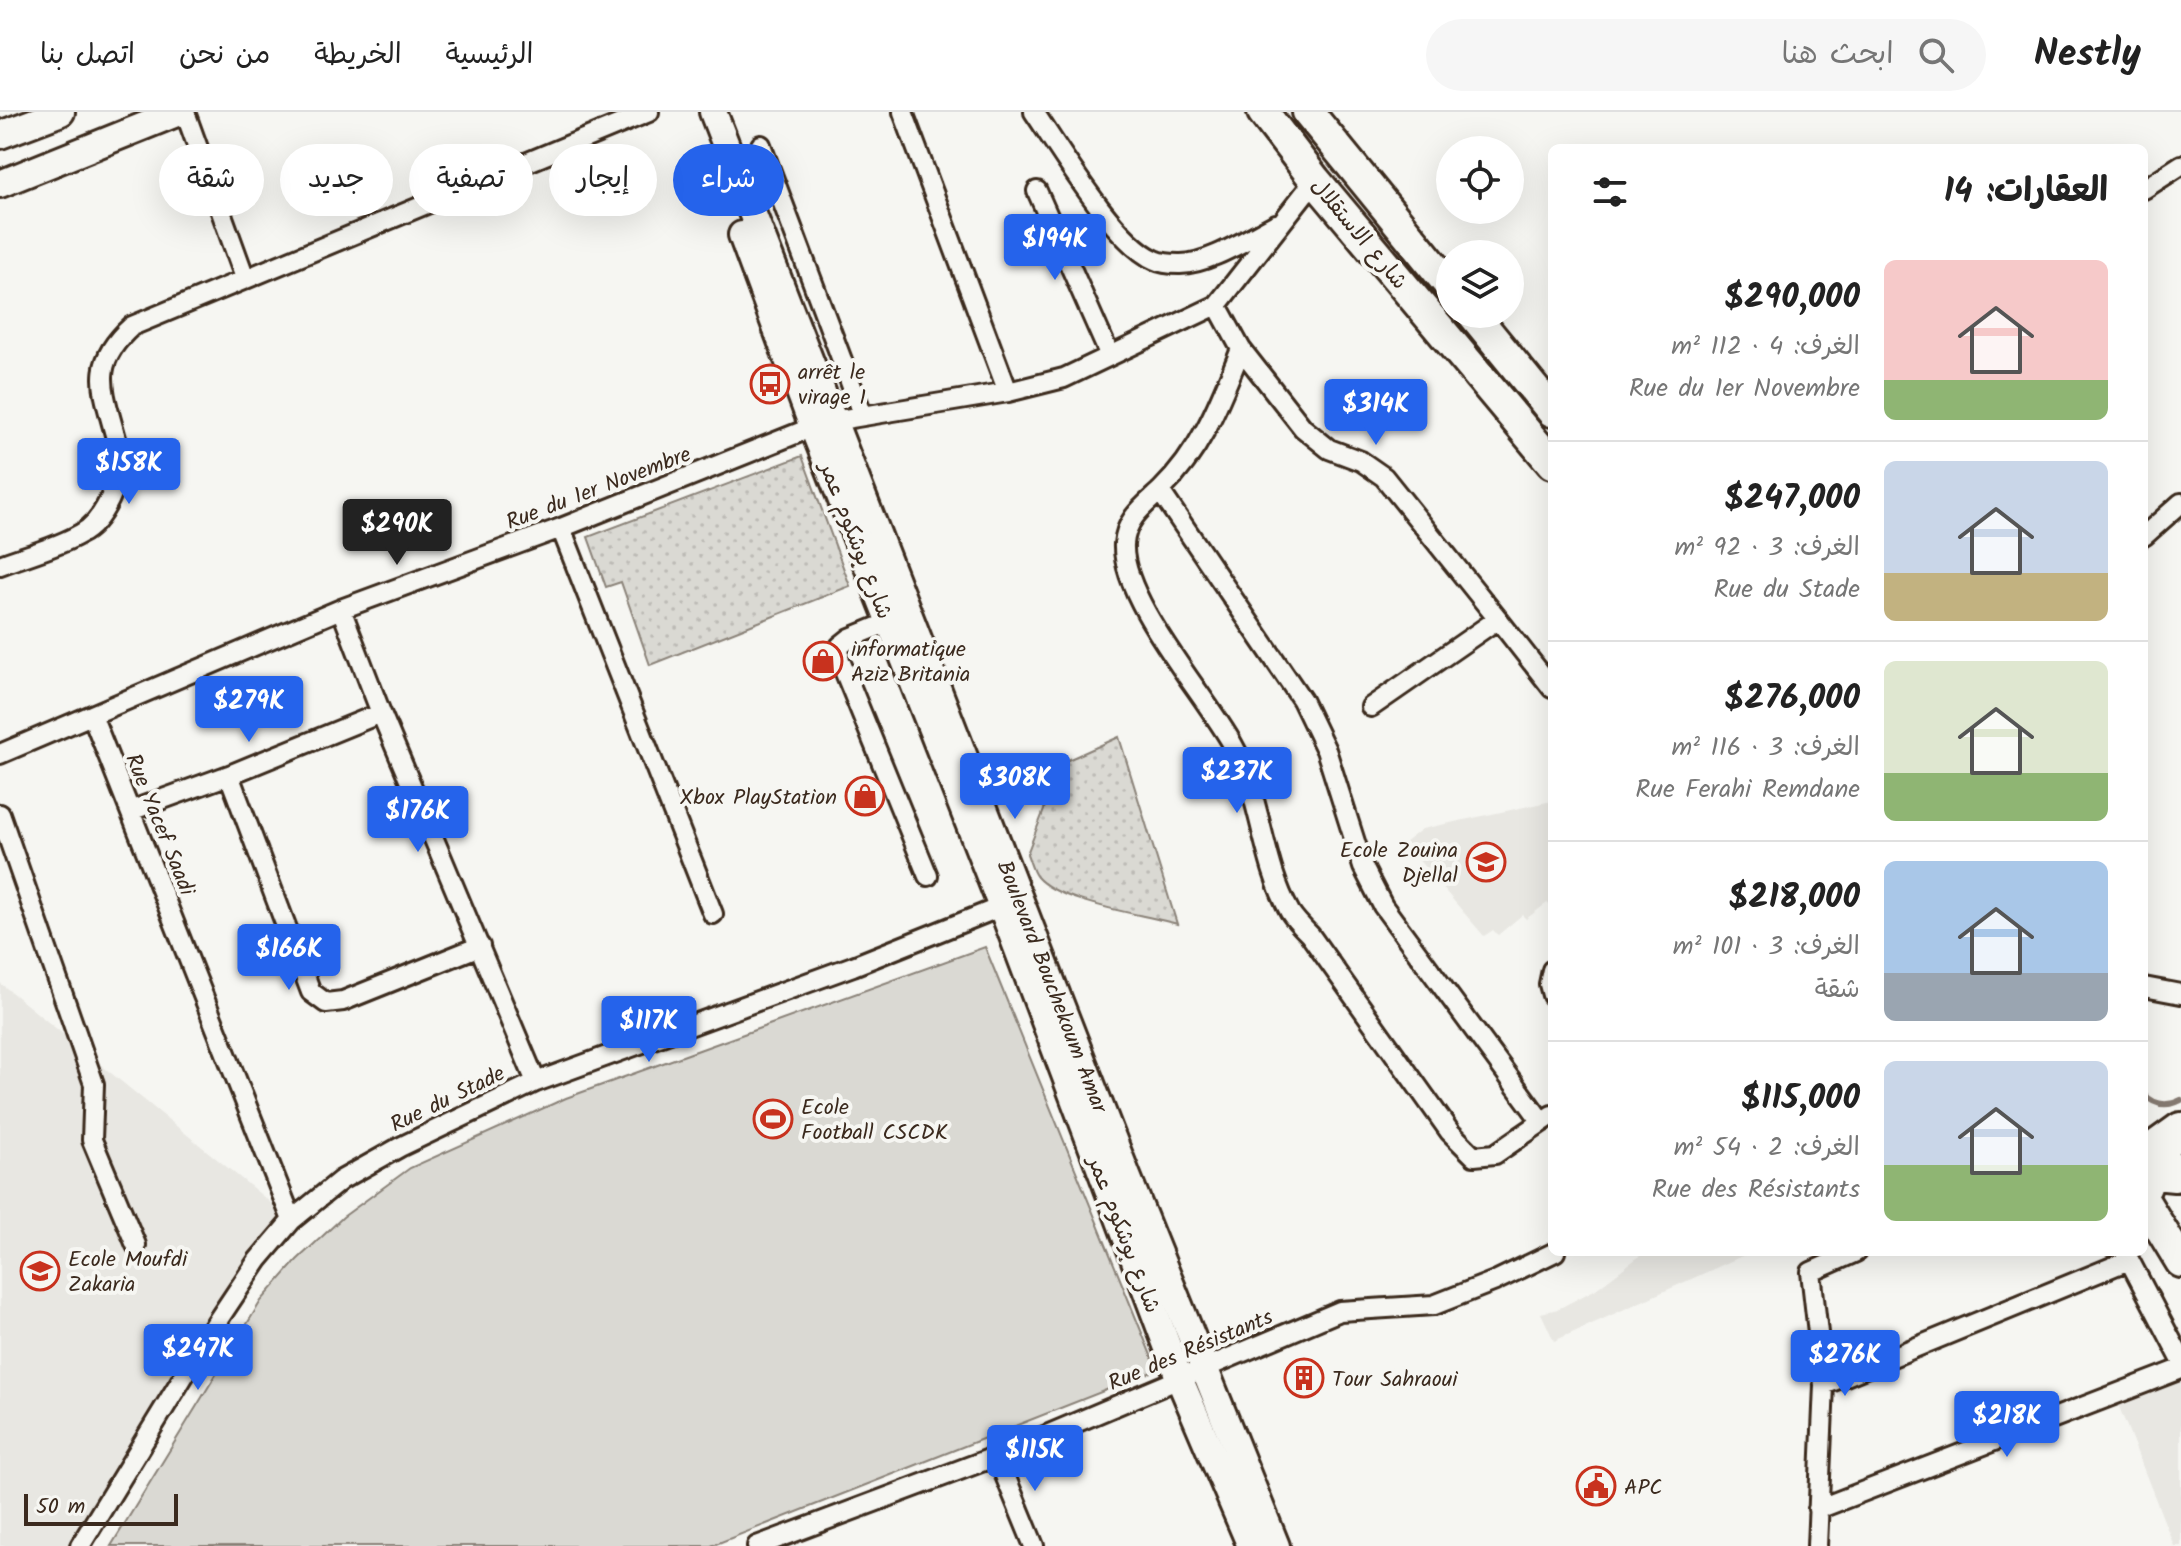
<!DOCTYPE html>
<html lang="ar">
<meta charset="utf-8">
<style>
:root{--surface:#fff;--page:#f6f6f6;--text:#222;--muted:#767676;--line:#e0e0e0;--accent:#2563eb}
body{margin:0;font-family:Kalam,"Playpen Sans Arabic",sans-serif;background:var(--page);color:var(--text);direction:rtl;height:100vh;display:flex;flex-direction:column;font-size:30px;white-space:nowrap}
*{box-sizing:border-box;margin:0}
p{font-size:26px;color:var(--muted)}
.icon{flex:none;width:44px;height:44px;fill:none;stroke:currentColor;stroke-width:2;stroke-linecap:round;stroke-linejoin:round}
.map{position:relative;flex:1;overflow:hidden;direction:ltr}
.drawer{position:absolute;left:1548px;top:32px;width:600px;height:1112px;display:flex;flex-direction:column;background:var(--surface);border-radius:12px;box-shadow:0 8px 32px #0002;direction:rtl}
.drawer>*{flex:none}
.banner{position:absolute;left:24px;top:32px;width:760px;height:72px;direction:rtl;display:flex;gap:16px}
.tools{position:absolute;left:1436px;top:24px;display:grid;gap:16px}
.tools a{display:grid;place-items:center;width:88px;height:88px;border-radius:50%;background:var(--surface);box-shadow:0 8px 32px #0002;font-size:40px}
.scale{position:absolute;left:24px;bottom:20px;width:154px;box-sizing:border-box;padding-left:8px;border:4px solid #3b2a1e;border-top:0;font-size:22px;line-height:28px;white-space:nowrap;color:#3b2a1e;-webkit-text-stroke:6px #f6f6f2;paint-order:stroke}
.price{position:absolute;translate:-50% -68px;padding:0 18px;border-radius:8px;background:var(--accent);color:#fff;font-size:26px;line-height:52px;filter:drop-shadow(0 2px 4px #0008)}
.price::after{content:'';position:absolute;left:50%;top:48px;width:24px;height:18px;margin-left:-12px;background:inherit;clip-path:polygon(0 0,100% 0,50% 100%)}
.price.active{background:#222;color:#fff}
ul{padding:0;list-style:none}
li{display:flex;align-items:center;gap:24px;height:200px;padding:0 40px}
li+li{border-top:2px solid var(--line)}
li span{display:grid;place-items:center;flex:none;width:224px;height:160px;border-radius:12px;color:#555}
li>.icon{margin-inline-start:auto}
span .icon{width:96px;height:96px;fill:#fffc;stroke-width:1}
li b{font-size:34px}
h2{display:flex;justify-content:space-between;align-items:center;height:96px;padding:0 40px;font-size:34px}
.tag{padding:0 28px;border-radius:36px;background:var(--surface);box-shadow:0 8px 32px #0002;font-size:28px;line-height:72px}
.tag.active{background:var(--accent);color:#fff}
header{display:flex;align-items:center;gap:48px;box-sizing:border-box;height:112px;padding:0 40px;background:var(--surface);border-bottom:2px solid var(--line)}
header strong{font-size:38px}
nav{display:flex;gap:44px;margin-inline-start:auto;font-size:28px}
.search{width:560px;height:72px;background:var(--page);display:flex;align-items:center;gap:20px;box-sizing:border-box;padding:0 28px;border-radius:44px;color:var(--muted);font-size:30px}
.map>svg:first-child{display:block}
.built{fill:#e8e7e2}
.grass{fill:url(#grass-dots);stroke:#8a8278;stroke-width:2}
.garden{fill:#dad9d3;stroke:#8a8278;stroke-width:2}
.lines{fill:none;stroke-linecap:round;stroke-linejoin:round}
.stream{stroke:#857a71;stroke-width:6}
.street-casing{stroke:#3b2a1e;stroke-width:24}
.secondary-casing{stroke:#3b2a1e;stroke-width:32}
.primary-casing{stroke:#3b2a1e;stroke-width:36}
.highway-casing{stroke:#3b2a1e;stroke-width:40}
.street{stroke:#f6f6f2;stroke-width:18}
.secondary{stroke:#f6f6f2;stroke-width:26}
.primary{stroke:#f6f6f2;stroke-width:30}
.highway{stroke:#f6f6f2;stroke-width:34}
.labels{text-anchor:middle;stroke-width:8;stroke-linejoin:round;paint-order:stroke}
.street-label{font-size:22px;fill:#3b2a1e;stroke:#f6f6f2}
.poi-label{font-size:22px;fill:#3b2a1e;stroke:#f6f6f2;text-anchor:start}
</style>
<header>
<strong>Nestly</strong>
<div class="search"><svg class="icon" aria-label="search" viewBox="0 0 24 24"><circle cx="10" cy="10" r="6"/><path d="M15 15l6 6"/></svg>ابحث هنا</div>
<nav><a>الرئيسية</a><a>الخريطة</a><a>من نحن</a><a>اتصل بنا</a></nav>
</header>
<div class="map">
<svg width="2181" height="1434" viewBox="0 0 2181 1434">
<defs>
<pattern id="grass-dots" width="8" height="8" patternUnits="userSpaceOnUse" patternTransform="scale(2)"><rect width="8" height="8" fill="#dad9d3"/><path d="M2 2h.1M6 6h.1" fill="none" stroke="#bcbab5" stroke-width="1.8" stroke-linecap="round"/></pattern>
</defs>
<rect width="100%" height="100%" fill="#f6f6f2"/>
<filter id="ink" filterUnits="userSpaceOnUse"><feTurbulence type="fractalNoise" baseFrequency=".0125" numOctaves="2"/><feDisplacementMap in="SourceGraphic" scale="16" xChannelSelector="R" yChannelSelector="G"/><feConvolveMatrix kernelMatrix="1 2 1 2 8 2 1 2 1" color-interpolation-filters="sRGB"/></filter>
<g filter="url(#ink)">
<path class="built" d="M1552,689V795L1547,791L1526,807L1522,803L1498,823L1493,818L1484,824L1404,731L1422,717Z
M0,871L292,1108L89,1434H0Z
M1645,1140H1751L1554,1229L1541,1201L1558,1197L1596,1177Z
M2181,1262V1434H2174L2116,1287Z"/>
<path class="grass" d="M802,344L850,474L650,553L621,470L606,475L588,425Z
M1119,625L1177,812C1142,802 1059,791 1037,765C1032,759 1030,749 1027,742L1044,698L1050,656Z"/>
<path class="garden" d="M985,835L1157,1258L711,1434H111L261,1189L297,1148L343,1105L410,1056L566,986Z"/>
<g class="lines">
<path class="stream" d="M2144,982C2155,994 2167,995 2181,988"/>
<defs>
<path id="street" d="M185,0L245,166
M1034,0C1060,38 1115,131 1155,148C1161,151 1173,152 1179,152C1208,153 1250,125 1276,112
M761,33L863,304
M2144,77L2181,53
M1037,79L1110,244
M1217,193L1241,237L1303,316L1329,337L1361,349L1384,365L1498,507
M1241,237C1220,289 1202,338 1161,378C1144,394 1126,406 1124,432C1121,488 1205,582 1233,633C1261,683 1262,751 1290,800C1295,808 1303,816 1310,823L1450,1020L1474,1044L1495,1042L1552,1003
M1008,280L1064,266L1217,193L1315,68
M1160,379L1302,588L1326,638L1363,755L1383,794L1542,1010
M561,416L713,802
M2144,424L2181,391
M0,453C26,443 56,436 80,422C103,411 122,368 120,343C119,335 116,327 114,319C101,272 92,250 132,214L649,0
M341,497L381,601L536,970
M889,510L850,526L840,534L839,546L928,764
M1371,595L1498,507L1552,576
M92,603L292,1108
M0,642L341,497L561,416L813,315L833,309L1008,280L903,0
M229,663L311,880L326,891L343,889L480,834
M130,699L229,663L381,601
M0,702L94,972L92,1028L136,1133
M1552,858L1549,872L1552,883
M2144,875L2181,882
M2125,1140L2181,1247
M1824,1273L2129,1148
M997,1344L1034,1434
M1818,1397L2181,1257
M80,1434L216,1211L258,1148L292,1108L341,1068L400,1035L536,970L853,854L1013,790
M757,1434L997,1344L1340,1199L1434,1193L1495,1169L1555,1140
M1817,1434L1824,1273L1811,1160L1856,1140"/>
<g id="secondary">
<path id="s1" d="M713,0L1127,1064L1276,1434"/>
<path d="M0,23L61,0"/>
<path d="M0,72L179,0"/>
<path d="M742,123L813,315L1002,795L1180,1268L1251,1434"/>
</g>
<path id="primary" d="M1263,0L1315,68L1552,351
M1308,0L1450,174
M1473,202L1552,299
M2144,1089L2181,1150"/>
<path id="highway" d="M2144,1059L2175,1062L2181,1058
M2144,1074L2156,1036L2181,1018"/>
</defs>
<use href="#street" class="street-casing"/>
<use href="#secondary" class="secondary-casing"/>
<use href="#primary" class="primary-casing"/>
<use href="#highway" class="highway-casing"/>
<use href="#street" class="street"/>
<use href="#secondary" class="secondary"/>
<use href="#primary" class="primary"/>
<use href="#highway" class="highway"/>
</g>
</g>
<defs>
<symbol id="bus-ring" viewBox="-11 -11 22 22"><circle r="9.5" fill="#f6f6f2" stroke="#c8321e" stroke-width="1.5"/><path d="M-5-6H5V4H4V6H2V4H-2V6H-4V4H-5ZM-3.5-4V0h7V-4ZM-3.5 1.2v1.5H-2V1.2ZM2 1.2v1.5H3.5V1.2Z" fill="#c8321e"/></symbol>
<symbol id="shop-ring" viewBox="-11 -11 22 22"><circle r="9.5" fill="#f6f6f2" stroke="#c8321e" stroke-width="1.5"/><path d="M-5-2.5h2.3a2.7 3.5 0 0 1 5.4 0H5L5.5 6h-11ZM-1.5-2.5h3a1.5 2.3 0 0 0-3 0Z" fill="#c8321e"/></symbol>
<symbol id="school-ring" viewBox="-11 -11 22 22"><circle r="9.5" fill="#f6f6f2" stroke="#c8321e" stroke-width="1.5"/><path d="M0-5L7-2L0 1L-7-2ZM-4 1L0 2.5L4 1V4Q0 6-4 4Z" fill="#c8321e"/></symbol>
<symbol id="stadium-ring" viewBox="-11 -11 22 22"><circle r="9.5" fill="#f6f6f2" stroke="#c8321e" stroke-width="1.5"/><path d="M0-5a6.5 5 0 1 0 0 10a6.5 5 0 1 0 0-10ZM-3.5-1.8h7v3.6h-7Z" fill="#c8321e"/></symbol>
<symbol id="building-ring" viewBox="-11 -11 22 22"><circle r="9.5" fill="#f6f6f2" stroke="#c8321e" stroke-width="1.5"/><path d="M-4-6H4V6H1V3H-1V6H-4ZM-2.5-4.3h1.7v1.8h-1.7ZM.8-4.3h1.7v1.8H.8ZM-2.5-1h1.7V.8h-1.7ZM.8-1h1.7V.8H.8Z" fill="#c8321e"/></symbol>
<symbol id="civic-ring" viewBox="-11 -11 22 22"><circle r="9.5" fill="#f6f6f2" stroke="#c8321e" stroke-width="1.5"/><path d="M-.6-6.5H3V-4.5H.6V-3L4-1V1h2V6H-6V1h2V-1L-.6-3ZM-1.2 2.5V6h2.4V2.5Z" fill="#c8321e"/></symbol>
</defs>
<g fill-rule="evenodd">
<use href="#bus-ring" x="748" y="250" width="44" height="44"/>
<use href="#shop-ring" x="801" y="527" width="44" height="44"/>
<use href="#shop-ring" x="843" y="662" width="44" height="44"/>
<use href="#school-ring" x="1464" y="728" width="44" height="44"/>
<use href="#stadium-ring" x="751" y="985" width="44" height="44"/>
<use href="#school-ring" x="18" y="1137" width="44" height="44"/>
<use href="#building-ring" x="1282" y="1244" width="44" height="44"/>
<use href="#civic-ring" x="1574" y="1352" width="44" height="44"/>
</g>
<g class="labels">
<g class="street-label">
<text transform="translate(1360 121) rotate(50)" y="8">شارع الاستقلال</text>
<text transform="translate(598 375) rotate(-21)" y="8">Rue du 1er Novembre</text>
<text transform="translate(857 428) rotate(69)" y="8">شارع بوشكوم عمر</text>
<text transform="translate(161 712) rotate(68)" y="8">Rue Yacef Saadi</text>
<text dy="8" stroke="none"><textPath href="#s1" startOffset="938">Boulevard Bouchekoum Amar</textPath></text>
<text transform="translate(447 986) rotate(-26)" y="8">Rue du Stade</text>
<text transform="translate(1125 1122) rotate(69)" y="8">شارع بوشكوم عمر</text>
<text transform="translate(1190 1237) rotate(-23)" y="8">Rue des Résistants</text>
</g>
<g class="poi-label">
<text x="798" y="267">arrêt le<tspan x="798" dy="25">virage 1</tspan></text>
<text x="851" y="544">informatique<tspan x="851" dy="25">Aziz Britania</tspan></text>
<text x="837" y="692" text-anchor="end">Xbox PlayStation</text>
<text x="1458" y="745" text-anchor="end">Ecole Zouina<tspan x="1458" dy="25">Djellal</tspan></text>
<text x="801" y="1002">Ecole<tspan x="801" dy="25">Football CSCDK</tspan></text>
<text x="68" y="1154">Ecole Moufdi<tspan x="68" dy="25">Zakaria</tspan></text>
<text x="1332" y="1274">Tour Sahraoui</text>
<text x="1624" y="1382">APC</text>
</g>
</g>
</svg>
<div class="tools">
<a><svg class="icon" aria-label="locate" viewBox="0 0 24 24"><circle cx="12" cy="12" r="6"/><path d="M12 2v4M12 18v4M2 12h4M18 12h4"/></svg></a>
<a><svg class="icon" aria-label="layers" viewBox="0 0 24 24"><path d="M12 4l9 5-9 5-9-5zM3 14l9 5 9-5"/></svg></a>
</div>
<div class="scale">50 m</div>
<b class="price" style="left:1055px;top:170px">$194K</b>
<b class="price" style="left:1376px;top:335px">$314K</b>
<b class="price" style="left:129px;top:394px">$158K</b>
<b class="price active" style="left:397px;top:455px">$290K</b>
<b class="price" style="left:249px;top:632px">$279K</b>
<b class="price" style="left:1237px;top:703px">$237K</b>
<b class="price" style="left:1015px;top:709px">$308K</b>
<b class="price" style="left:418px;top:742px">$176K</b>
<b class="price" style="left:289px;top:880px">$166K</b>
<b class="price" style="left:649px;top:952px">$117K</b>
<b class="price" style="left:198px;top:1280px">$247K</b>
<b class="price" style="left:1845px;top:1286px">$276K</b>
<b class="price" style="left:2007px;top:1347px">$218K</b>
<b class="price" style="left:1035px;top:1381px">$115K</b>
<div class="banner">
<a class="tag active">شراء</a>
<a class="tag">إيجار</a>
<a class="tag">تصفية</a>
<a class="tag">جديد</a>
<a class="tag">شقة</a>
</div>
<section class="drawer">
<h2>العقارات: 14<svg class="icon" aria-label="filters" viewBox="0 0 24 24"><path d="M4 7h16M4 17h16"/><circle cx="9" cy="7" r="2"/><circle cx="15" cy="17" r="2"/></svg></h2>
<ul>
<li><span style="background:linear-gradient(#f6c9c9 75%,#8fb573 0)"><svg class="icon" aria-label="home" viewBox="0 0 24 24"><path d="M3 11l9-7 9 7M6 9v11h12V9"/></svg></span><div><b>$290,000</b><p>الغرف: 4 · 112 m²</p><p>Rue du 1er Novembre</p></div></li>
<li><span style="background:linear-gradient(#c9d6e8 70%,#c2b280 0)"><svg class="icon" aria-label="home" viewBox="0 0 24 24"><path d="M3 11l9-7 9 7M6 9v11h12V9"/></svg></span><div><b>$247,000</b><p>الغرف: 3 · 92 m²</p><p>Rue du Stade</p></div></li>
<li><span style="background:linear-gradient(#dfe7d0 70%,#8fb573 0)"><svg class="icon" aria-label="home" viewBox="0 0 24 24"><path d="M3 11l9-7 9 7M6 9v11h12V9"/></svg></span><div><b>$276,000</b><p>الغرف: 3 · 116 m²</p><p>Rue Ferahi Remdane</p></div></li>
<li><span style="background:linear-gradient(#a9c7e8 70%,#9aa5b1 0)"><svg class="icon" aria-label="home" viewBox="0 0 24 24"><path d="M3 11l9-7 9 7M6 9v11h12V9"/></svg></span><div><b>$218,000</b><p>الغرف: 3 · 101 m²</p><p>شقة</p></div></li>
<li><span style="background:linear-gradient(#c9d6e8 65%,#8fb573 0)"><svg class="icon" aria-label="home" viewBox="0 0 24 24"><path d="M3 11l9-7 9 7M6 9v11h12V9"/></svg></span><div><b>$115,000</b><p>الغرف: 2 · 54 m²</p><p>Rue des Résistants</p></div></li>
</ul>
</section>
</div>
